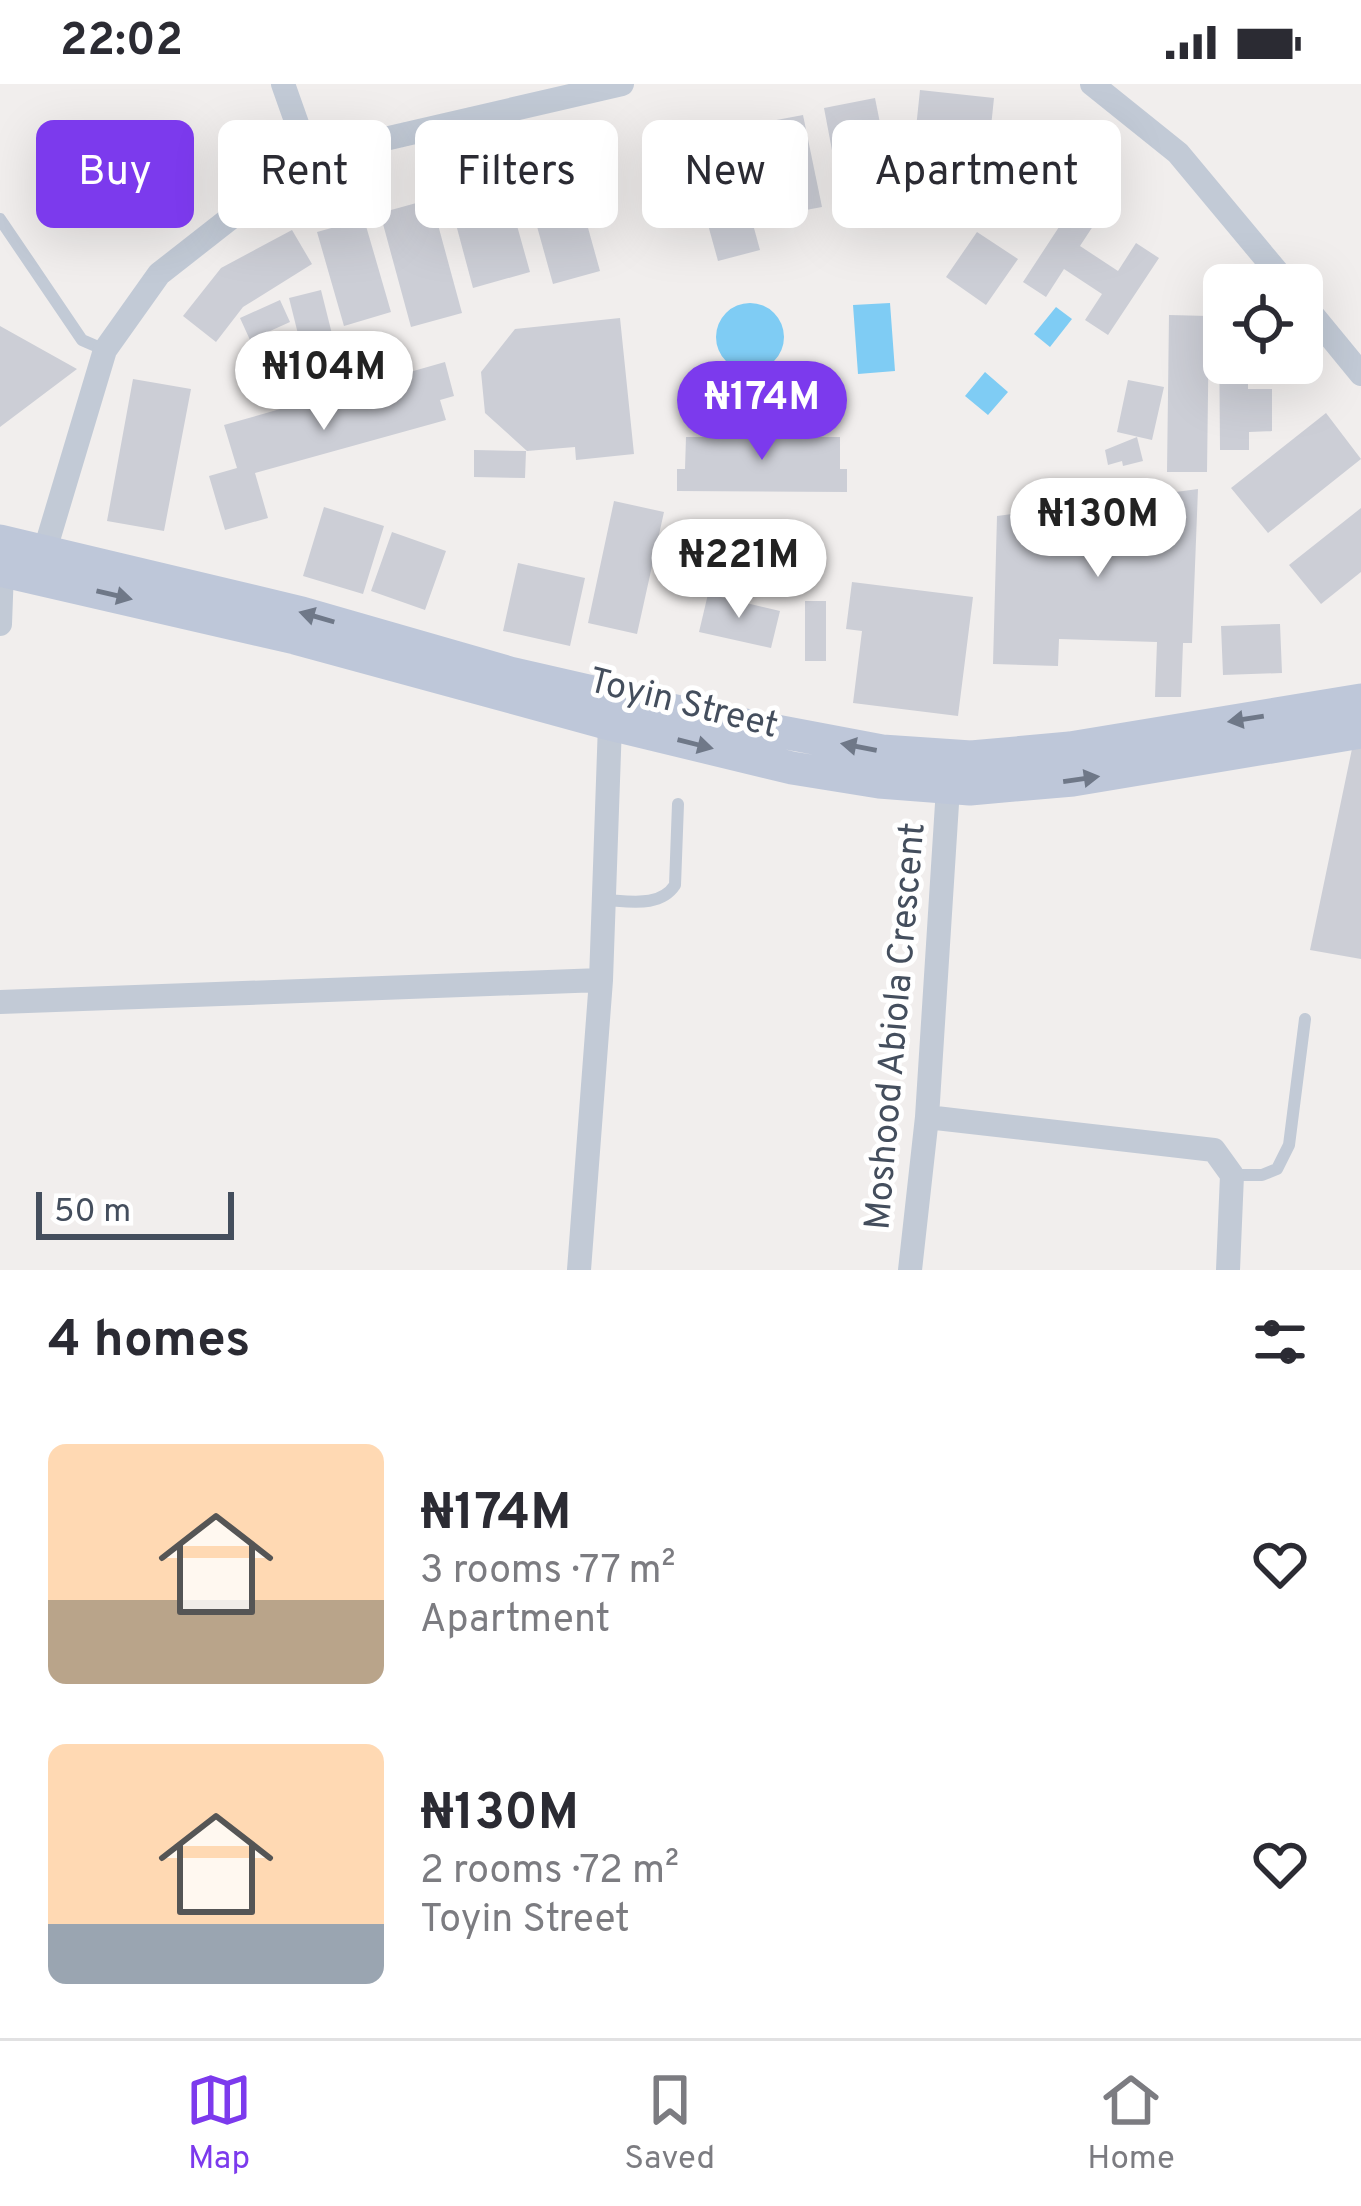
<!DOCTYPE html>
<meta charset="utf-8">
<style>
:root{--surface:#fff;--page:#f7f7f7;--text:#2b2b33;--muted:#7c7c81;--line:#e1e1e2;--accent:#7c3aed}
body{margin:0;font-family:Overpass,sans-serif;background:var(--page);color:var(--text);height:100vh;display:flex;flex-direction:column;font-size:45px;white-space:nowrap}
*{box-sizing:border-box;margin:0}
p{font-size:39px;color:var(--muted)}
.icon{flex:none;width:66px;height:66px;fill:none;stroke:currentColor;stroke-width:2;stroke-linecap:round;stroke-linejoin:round}
.map{position:relative;height:1186px;overflow:hidden}
.sheet{display:flex;flex-direction:column;background:var(--surface);flex:1}
.sheet>*{flex:none}
.banner{position:absolute;left:36px;top:36px;width:1290px;height:108px;display:flex;gap:24px}
.fabs{position:absolute;left:1203px;top:180px;display:grid;gap:24px}
.fabs a{display:grid;place-items:center;width:120px;height:120px;border-radius:18px;background:var(--surface);box-shadow:0 12px 48px #0002;font-size:60px}
.scale{position:absolute;left:36px;bottom:30px;width:198px;box-sizing:border-box;padding-left:12px;border:6px solid #444e5d;border-top:0;font-size:33px;line-height:42px;white-space:nowrap;color:#444e5d;-webkit-text-stroke:9px #fff;paint-order:stroke}
.price{position:absolute;translate:-50% -102px;padding:0 27px;border-radius:42px;background:#fff;color:#222;font-size:39px;line-height:78px;filter:drop-shadow(0 3px 6px #0008)}
.price::after{content:'';position:absolute;left:50%;top:72px;width:36px;height:27px;margin-left:-18px;background:inherit;clip-path:polygon(0 0,100% 0,50% 100%)}
.price.current{background:var(--accent);color:#fff}
ul{padding:0;list-style:none}
li{display:flex;align-items:center;gap:36px;height:300px;padding:0 48px}
li span{display:grid;place-items:center;flex:none;width:336px;height:240px;border-radius:18px;color:#555}
li>.icon{margin-inline-start:auto}
span .icon{width:144px;height:144px;fill:#fffc;stroke-width:1}
li b{font-size:51px}
h2{display:flex;justify-content:space-between;align-items:center;height:144px;padding:0 48px;font-size:51px}
.tag{padding:0 42px;border-radius:18px;background:var(--surface);box-shadow:0 12px 48px #0002;font-size:42px;line-height:108px}
.tag.current{background:var(--accent);color:#fff}
.status{display:flex;justify-content:space-between;align-items:center;height:84px;padding:0 60px;background:var(--surface);direction:ltr}
.status svg{height:33px;fill:currentColor}
.dock{display:flex;justify-content:space-around;align-items:center;height:168px;border-top:3px solid var(--line);background:var(--surface);font-size:33px;color:var(--muted)}
.dock a{display:grid;justify-items:center;gap:6px}
.dock .current{color:var(--accent)}
.map>svg:first-child{display:block}
.water{fill:#7fccf4}
.building{fill:#ccced6}
.lines{fill:none;stroke-linecap:round;stroke-linejoin:round}
.lane{stroke:#c2cad6;stroke-width:12}
.street{stroke:#c2cad6;stroke-width:24}
.secondary{stroke:#bec7d9;stroke-width:33}
.oneway{fill:#6f7888}
.labels{text-anchor:middle;stroke-width:10;stroke-linejoin:round;paint-order:stroke}
.street-label{font-size:36px;fill:#444e5d;stroke:#fff}
</style>
<div class="status"><b>22:02</b><svg viewBox="0 0 49 12"><path d="M0 12V9h3v3zM5 12V6h3v6zM10 12V3h3v9zM15 12V0h3v12zM26 1h20v11H26zM47 4h2v5h-2z"/></svg></div>
<div class="map">
<svg width="1361" height="1186" viewBox="0 0 1361 1186">
<rect width="100%" height="100%" fill="#f1eeed"/>
<path class="water" d="M716 253a34 34 0 1 1 68 0a34 34 0 1 1-68 0Z
M890,219L895,287L858,290L853,221Z
M1056,223L1072,235L1050,263L1034,250Z
M985,288L1008,308L988,331L965,312Z"/>
<path class="building" d="M920,6L994,14L987,81L913,73Z
M875,14L894,109L842,119L824,24Z
M803,31L822,123L763,134L745,42Z
M728,49L760,166L718,177L686,61Z
M570,79L600,187L553,200L523,92Z
M502,88L530,188L473,204L446,103Z
M431,115L462,229L411,243L380,129Z
M1074,120L1097,136L1080,162L1118,187L1136,159L1159,174L1108,251L1085,236L1102,210L1064,185L1046,213L1023,198Z
M364,135L391,228L344,242L317,148Z
M292,146L312,180L243,223L216,258L183,232L221,184Z
M977,148L1018,175L986,221L946,193Z
M321,206L333,254L301,262L289,214Z
M280,216L290,238L250,256L240,234Z
M1169,231L1209,232L1207,388H1167Z
M620,234L634,370L576,376L575,363L527,367L485,329L481,288L515,245Z
M0,242L77,285L0,343Z
M1219,242H1224V279H1264V288H1248V305H1272V347L1249,348V366H1220Z
M445,278L454,312L440,316L446,336L255,389L268,434L225,446L209,392L237,384L224,341Z
M133,295L191,305L164,447L107,437Z
M1128,296L1164,303L1152,356L1117,348Z
M1326,329L1361,375L1268,449L1231,404Z
M743,336H773V353H840V385H847V408L677,407V385H685L686,353H743Z
M1137,353L1143,377L1123,382L1122,377L1108,381L1105,366Z
M474,366L526,367L525,394L474,393Z
M1198,405L1192,559H1183L1181,613H1155L1157,558L1059,555L1058,582L993,580L997,432Z
M614,417L664,428L637,550L588,539Z
M324,423L384,442L363,510L303,492Z
M1361,424V488L1321,520L1289,481Z
M392,448L446,467L425,526L371,507Z
M518,479L585,494L570,562L503,547Z
M852,498L973,513L958,632L853,619L862,547L846,545Z
M708,510L780,527L771,564L699,548Z
M805,517H826V577H805Z
M1280,540L1282,589L1223,591L1221,542Z
M1353,660L1361,662V875L1310,866Z"/>
<g class="lines">
<path class="lane" d="M0,135L82,256L105,266
M604,816C629,817 660,824 675,801L678,720
M1232,1091H1262L1277,1085L1289,1061L1305,935"/>
<path class="street" d="M283,0L312,82
M1092,0L1178,69L1288,201
M1302,218L1361,290
M45,466L105,266L159,190L251,118L312,82L359,61L622,0
M0,540L2,486
M0,918L601,896
M927,1033L1214,1066L1232,1091L1228,1186
M579,1186L601,896L610,640
M910,1186L927,1033L948,704"/>
<path class="secondary" d="M0,457L302,529L510,589L698,632L882,667L971,673L1070,664L1361,616
M0,486L295,554L610,640L792,684L879,698L970,705L1073,696L1361,648"/>
</g>
<defs><path id="oneway-solid" d="M-6-.8H1V-3.2L6.5 0L1 3.2V.8H-6Z" transform="scale(3)"/></defs>
<g class="oneway">
<use href="#oneway-solid" transform="translate(114 511) rotate(13)"/>
<use href="#oneway-solid" transform="translate(317 533) rotate(-164)"/>
<use href="#oneway-solid" transform="translate(1246 635) rotate(171)"/>
<use href="#oneway-solid" transform="translate(695 660) rotate(14)"/>
<use href="#oneway-solid" transform="translate(859 663) rotate(-169)"/>
<use href="#oneway-solid" transform="translate(1081 695) rotate(-8)"/>
</g>
<g class="labels">
<g class="street-label">
<text transform="translate(684 617) rotate(14)" y="13">Toyin Street</text>
<text transform="translate(893 942) rotate(-85)" y="13">Moshood Abiola Crescent</text>
</g>
</g>
</svg>
<div class="fabs">
<a><svg class="icon" aria-label="locate" viewBox="0 0 24 24"><circle cx="12" cy="12" r="6"/><path d="M12 2v4M12 18v4M2 12h4M18 12h4"/></svg></a>
</div>
<div class="scale">50 m</div>
<b class="price" style="left:324px;top:349px">₦104M</b>
<b class="price current" style="left:762px;top:379px">₦174M</b>
<b class="price" style="left:1098px;top:496px">₦130M</b>
<b class="price" style="left:739px;top:537px">₦221M</b>
<div class="banner">
<a class="tag current">Buy</a>
<a class="tag">Rent</a>
<a class="tag">Filters</a>
<a class="tag">New</a>
<a class="tag">Apartment</a>
</div>
</div>
<section class="sheet">
<h2>4 homes<svg class="icon" aria-label="filters" viewBox="0 0 24 24"><path d="M4 7h16M4 17h16"/><circle cx="9" cy="7" r="2"/><circle cx="15" cy="17" r="2"/></svg></h2>
<ul>
<li><span style="background:linear-gradient(#ffd9b3 65%,#b9a48a 0)"><svg class="icon" aria-label="home" viewBox="0 0 24 24"><path d="M3 11l9-7 9 7M6 9v11h12V9"/></svg></span><div><b>₦174M</b><p>3 rooms · 77 m²</p><p>Apartment</p></div><svg class="icon" aria-label="heart" viewBox="0 0 24 24"><path d="M12 20l-8-8c-3-5 5-10 8-4 3-6 11-1 8 4z"/></svg></li>
<li><span style="background:linear-gradient(#ffd9b3 75%,#9aa5b1 0)"><svg class="icon" aria-label="home" viewBox="0 0 24 24"><path d="M3 11l9-7 9 7M6 9v11h12V9"/></svg></span><div><b>₦130M</b><p>2 rooms · 72 m²</p><p>Toyin Street</p></div><svg class="icon" aria-label="heart" viewBox="0 0 24 24"><path d="M12 20l-8-8c-3-5 5-10 8-4 3-6 11-1 8 4z"/></svg></li>
</ul>
</section>
<nav class="dock">
<a class="current"><svg class="icon" aria-label="map" viewBox="0 0 24 24"><path d="M3 6l6-2 6 2 6-2v14l-6 2-6-2-6 2zM9 4v14M15 6v14"/></svg>Map</a>
<a><svg class="icon" aria-label="saved" viewBox="0 0 24 24"><path d="M7 4h10v16l-5-4-5 4z"/></svg>Saved</a>
<a><svg class="icon" aria-label="home" viewBox="0 0 24 24"><path d="M3 11l9-7 9 7M6 9v11h12V9"/></svg>Home</a>
</nav>
